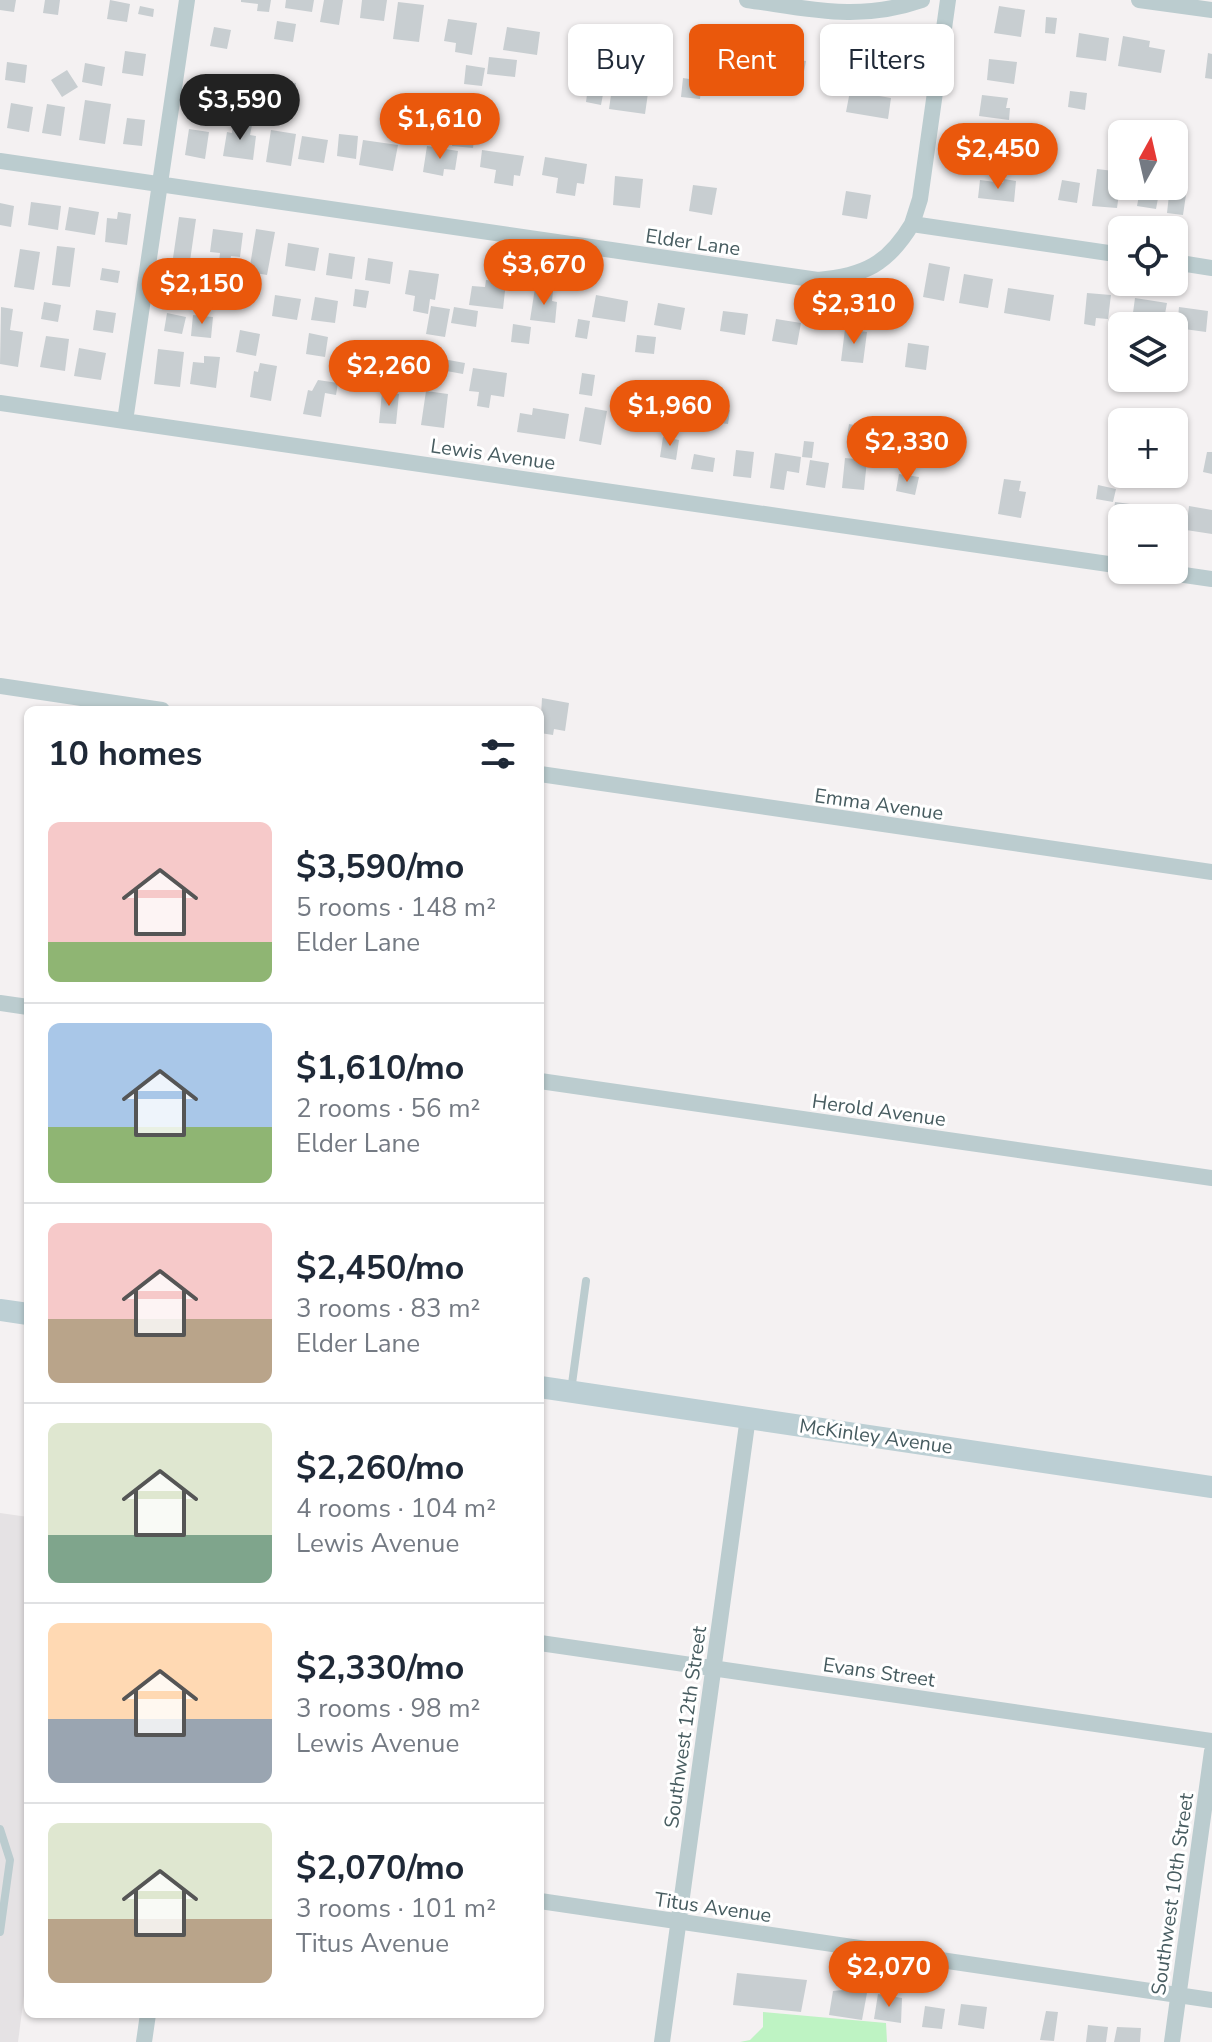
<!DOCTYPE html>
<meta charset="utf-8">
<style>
:root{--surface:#fff;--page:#f6f6f7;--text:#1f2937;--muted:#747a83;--line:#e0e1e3;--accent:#ea580c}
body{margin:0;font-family:"Nunito Sans",sans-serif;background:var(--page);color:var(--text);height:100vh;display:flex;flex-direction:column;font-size:30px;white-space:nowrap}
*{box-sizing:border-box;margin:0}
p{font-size:26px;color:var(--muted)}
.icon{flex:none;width:44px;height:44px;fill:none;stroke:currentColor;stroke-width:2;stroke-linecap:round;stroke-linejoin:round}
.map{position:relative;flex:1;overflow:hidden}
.details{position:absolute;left:24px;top:706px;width:520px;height:1312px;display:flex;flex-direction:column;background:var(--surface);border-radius:12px;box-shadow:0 2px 6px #0004}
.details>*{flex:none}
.hud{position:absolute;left:568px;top:24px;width:524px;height:72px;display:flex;gap:16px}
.needle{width:52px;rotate:8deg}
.controls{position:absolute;left:1108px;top:120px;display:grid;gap:16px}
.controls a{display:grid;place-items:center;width:80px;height:80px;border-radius:12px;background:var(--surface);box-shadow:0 2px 6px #0004;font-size:40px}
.price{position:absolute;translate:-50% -68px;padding:0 18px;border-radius:28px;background:var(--accent);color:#fff;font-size:26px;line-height:52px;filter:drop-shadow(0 2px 4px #0008)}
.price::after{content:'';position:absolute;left:50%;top:48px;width:24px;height:18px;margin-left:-12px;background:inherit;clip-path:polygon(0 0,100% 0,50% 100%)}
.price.active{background:#222;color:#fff}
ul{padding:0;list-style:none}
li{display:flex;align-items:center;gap:24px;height:200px;padding:0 24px}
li+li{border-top:2px solid var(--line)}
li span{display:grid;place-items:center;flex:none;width:224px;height:160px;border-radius:12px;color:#555}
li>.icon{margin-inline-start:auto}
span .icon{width:96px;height:96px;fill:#fffc;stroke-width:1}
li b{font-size:34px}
h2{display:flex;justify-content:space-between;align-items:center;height:96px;padding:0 24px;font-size:34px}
.pill{padding:0 28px;border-radius:12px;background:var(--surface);box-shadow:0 2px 6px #0004;font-size:28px;line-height:72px}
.pill.active{background:var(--accent);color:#fff}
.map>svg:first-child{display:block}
.education{fill:#e5e2e4}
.green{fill:#bef3c3}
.building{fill:#c8ced1}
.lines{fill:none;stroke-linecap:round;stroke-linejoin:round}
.service{stroke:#bbcccf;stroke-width:8}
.minor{stroke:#bbcccf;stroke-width:16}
.secondary{stroke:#bccfd4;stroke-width:22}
.labels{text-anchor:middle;stroke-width:6;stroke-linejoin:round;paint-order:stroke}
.street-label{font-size:20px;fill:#475c60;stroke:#fff}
</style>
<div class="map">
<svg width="1212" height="2042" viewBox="0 0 1212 2042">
<rect width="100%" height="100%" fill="#f4f1f2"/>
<path class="education" d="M0,1513L28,1517V1965L18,2042H0Z"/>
<path class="green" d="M763,2012L886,2023L887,2042H740L750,2040L763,2027Z"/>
<path class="building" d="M0,0H16L14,12L0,10Z
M45,0H60L58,15L43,13Z
M110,0L130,4L127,22L107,19Z
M241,0H271L269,12L257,11L258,4L241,2Z
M286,0H314L312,12L285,8Z
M324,0H343L339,25L320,22Z
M362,0H387L384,21L360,18Z
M398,2L424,5L419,42L393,39Z
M140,6L154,9L153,17L138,14Z
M999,6L1025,10L1021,37L994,33Z
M1046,17L1057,18L1055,34L1045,33Z
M448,19L477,23L472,55L455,52L456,43L444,41Z
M277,21L296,24L293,42L274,39Z
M214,27L231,30L227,49L210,46Z
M507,27L540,32L537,55L503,50Z
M1079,33L1109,38L1106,61L1076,57Z
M573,35L602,40L598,62L569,58Z
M1123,36L1150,41L1149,47L1165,50L1161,73L1118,66Z
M636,39L669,43L664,79L631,74Z
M711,46L730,49L726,77L693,72L697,49L710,51Z
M125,51L146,54L143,76L122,73Z
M1208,53L1212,54V79L1205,78Z
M489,57L517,60L515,77L487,74Z
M785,58L806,61L800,92L780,89Z
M989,59L1017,62L1014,84L987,80Z
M7,62L27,65L25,83L5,80Z
M758,62L776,65L773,86L755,83Z
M85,63L105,67L102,86L82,82Z
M466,65L485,68L482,86L464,84Z
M67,70L78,87L62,97L51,80Z
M683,78L702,81L700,99L681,97Z
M271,80L296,83L293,104L268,100Z
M588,87L604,89L601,105L586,102Z
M612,88L648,93L645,114L609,109Z
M850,91L891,98L888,119L846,112Z
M1070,91L1087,93L1085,110L1068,107Z
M228,93L244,96L242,112L226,109Z
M982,95L1008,98L1006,108H1010L1009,120L979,116Z
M85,100L111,104L105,144L79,140Z
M11,103L33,107L29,132L7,128Z
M47,104L65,107L61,136L42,133Z
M127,118L145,120L142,146L123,144Z
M233,122L252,125L250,135L256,136L253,160L223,156L227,132L232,133Z
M455,122L476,124L473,148L452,146Z
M189,129L209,132L205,159L185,155Z
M271,130L296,134L291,166L266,162Z
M339,134L358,136L356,159L337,156Z
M977,134L1004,138L999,169L972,165Z
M302,136L328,140L324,163L298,159Z
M1031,136L1050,139L1046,162L1027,158Z
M363,140L398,145L393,171L359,165Z
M427,146L458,151L455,170L444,169L443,176L423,172Z
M482,150L524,156L520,176L514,175L513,186L494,183L496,170L480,167Z
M545,157L587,164L584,184L577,183L575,196L556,193L558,178L542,175Z
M1097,169L1122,172L1117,208L1092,206Z
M615,176L643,179L640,208L613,205Z
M1004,179L1016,181L1014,202L978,198L980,180L1003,183Z
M1062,180L1080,183L1077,203L1058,200Z
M693,185L717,188L712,215L689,211Z
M1170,186L1187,188L1183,215L1167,213Z
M1140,190L1159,193L1156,209L1137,206Z
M846,191L871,195L867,219L842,215Z
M31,202L61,206L58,230L28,225Z
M0,203L14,206L11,227L0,225Z
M69,207L99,212L95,235L65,230Z
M118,212L131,214L127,245L105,242L107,218L117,219Z
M179,217L196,219L190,261L173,258Z
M213,229L243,233L240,257L231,256L230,263L219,261L220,253L210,252Z
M256,229L275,232L267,275L249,272Z
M288,243L319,248L315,271L285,266Z
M57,246L75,248L70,287L52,285Z
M20,249L40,252L34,290L14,287Z
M329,253L355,257L352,279L326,275Z
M368,258L393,262L390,284L365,280Z
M929,263L950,267L944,301L923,297Z
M172,266L191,269L188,287L169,284Z
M102,268L120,271L118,283L100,280Z
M409,270L439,274L435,300L430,299L428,314L413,311L415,296L405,294Z
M964,274L993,279L988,308L959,303Z
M486,280L506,282L503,309L469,305L472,286L485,287Z
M202,283L222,286L219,307L199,304Z
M238,285L250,287L247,305L235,303Z
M535,288L553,291L552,301L557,302L555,323L530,320Z
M1008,288L1054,295L1050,321L1004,313Z
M355,289L369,291L366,308L353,306Z
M1087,293L1111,295L1108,319L1096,318L1095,326L1084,324Z
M275,295L301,299L297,320L272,316Z
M596,295L628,301L625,322L592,317Z
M315,297L338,301L335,323L311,320Z
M1135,298L1167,303L1163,325L1132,320Z
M44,302L61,305L58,322L41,319Z
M658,303L685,308L681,330L654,325Z
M431,306L450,309L445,337L426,334Z
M1,307L13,309L10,330L23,332L18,367L0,364Z
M454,307L478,311L476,327L451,323Z
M1179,307L1208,311L1206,332L1177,328Z
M96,310L116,313L113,333L93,330Z
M723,311L748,314L745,335L720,331Z
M167,313L186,317L182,334L164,331Z
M193,315L213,317L211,338L191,336Z
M578,319L590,321L587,339L575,337Z
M776,319L801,323L797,345L772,341Z
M513,324L531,327L529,344L511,342Z
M845,329L867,332L863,363L841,361Z
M240,330L260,334L256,356L236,352Z
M309,333L328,337L325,357L306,354Z
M637,335L656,337L654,354L635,352Z
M46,336L69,339L65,371L40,367Z
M908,343L929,346L926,370L905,367Z
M79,348L106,353L101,380L74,376Z
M158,349L184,352L180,387L154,384Z
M204,356L220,357L216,388L190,384L193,362L204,363Z
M384,359L401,362L398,378L381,375Z
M443,359L465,363L463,374L441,370Z
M260,363L277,366L271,401L250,397L254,371L258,372Z
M473,368L507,373L504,397L491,395L489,408L477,406L479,392L469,391Z
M582,373L595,375L592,396L579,394Z
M318,380L338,383L336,395L325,393L321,417L303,414L308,390L312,391Z
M426,391L448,394L444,428L421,425Z
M382,392L399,394L396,424L379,423Z
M585,407L607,411L601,445L579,441Z
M533,408L569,414L565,439L517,432L520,413L532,415Z
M713,408L730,410L728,424L711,422Z
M849,424L865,427L863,439L847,437Z
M663,437L679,440L676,460L660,457Z
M804,441L814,442L812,458L802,457Z
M736,450L754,452L751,478L733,476Z
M1207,452H1212V474L1203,472Z
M775,453L801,457L799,473L787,471L784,490L770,488Z
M694,454L715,458L713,472L691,469Z
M845,458L867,460L864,490L842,488Z
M810,460L829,463L825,488L806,485Z
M899,474L919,477L915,495L896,491Z
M1004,479L1021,481L1019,491L1026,492L1021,518L998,514Z
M1098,485L1116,489L1113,502L1096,499Z
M1115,502L1130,504L1129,513L1134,514L1133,518H1122V536L1110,534Z
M1189,506L1212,510V534L1186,530Z
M542,698L569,703L565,731L554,729L553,735L540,733Z
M737,1973L807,1980L801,2012L733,2005Z
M843,1990L867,1993L862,2020L829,2015L833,1991Z
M878,1994L902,1998L901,2023L874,2019Z
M961,2004L987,2007L984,2029L958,2025Z
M925,2006L945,2009L942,2029L922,2027Z
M1046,2011L1058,2012L1054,2041L1040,2040Z
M1088,2025L1108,2027L1106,2042H1086Z
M1117,2027L1141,2028L1140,2042H1114Z"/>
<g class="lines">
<path class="service" d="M571,1391L586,1281
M0,1829L10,1860L0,1932"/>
<path class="minor" d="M747,0C811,9 859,22 922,0
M1139,0L1212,10
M0,161L818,280C864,276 888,264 912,224L1122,255
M912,224L920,199L948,0
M1174,262L1212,268
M0,403L1122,566
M125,421L187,0
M1150,570L1212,579
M0,686L162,710
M540,774L1212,872
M0,1003L28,1007
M540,1081L1212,1178
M540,1643L1212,1741
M540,1901L1212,2000
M144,2042L148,2014
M662,2042L748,1417
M1172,2042L1212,1751"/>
<path class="secondary" d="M0,1310L28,1314
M540,1387L1212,1487"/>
</g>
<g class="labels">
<g class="street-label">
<text transform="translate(693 242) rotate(8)" y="7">Elder Lane</text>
<text transform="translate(493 454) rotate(8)" y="7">Lewis Avenue</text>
<text transform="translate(879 804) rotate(8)" y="7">Emma Avenue</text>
<text transform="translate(879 1110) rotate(8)" y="7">Herold Avenue</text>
<text transform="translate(876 1436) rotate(8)" y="7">McKinley Avenue</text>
<text transform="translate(879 1672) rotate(8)" y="7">Evans Street</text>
<text transform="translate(685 1727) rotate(-82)" y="7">Southwest 12th Street</text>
<text transform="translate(1172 1894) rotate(-82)" y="7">Southwest 10th Street</text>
<text transform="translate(713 1907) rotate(8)" y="7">Titus Avenue</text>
</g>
</g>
</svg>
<div class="controls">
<a><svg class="needle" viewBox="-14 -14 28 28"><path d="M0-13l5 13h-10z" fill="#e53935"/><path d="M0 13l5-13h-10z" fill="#747a83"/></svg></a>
<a><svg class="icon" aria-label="locate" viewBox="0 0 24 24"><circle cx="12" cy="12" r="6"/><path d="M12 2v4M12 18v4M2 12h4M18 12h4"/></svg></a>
<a><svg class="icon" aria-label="layers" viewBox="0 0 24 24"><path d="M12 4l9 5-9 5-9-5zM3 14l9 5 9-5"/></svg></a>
<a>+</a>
<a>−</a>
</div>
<b class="price active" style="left:240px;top:142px">$3,590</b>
<b class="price" style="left:440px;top:161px">$1,610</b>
<b class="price" style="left:998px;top:191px">$2,450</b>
<b class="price" style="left:544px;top:307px">$3,670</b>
<b class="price" style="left:202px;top:326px">$2,150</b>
<b class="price" style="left:854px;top:346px">$2,310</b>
<b class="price" style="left:389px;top:408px">$2,260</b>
<b class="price" style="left:670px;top:448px">$1,960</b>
<b class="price" style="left:907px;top:484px">$2,330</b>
<b class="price" style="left:889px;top:2009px">$2,070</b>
<div class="hud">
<a class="pill">Buy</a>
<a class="pill active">Rent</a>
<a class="pill">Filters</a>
</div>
<section class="details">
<h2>10 homes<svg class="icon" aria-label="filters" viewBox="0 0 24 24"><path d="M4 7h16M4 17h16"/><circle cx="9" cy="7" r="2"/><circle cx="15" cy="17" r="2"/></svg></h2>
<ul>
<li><span style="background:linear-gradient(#f6c9c9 75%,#8fb573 0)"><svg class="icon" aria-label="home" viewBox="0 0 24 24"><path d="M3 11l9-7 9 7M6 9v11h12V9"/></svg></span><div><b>$3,590/mo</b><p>5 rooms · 148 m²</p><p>Elder Lane</p></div></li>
<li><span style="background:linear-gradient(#a9c7e8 65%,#8fb573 0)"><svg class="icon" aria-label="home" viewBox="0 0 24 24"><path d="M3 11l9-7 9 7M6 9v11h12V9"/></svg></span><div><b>$1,610/mo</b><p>2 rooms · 56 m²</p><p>Elder Lane</p></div></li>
<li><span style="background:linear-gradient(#f6c9c9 60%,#b9a48a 0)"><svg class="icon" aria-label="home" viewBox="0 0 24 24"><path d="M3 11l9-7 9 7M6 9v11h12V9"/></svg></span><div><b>$2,450/mo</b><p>3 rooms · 83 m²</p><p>Elder Lane</p></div></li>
<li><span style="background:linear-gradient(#dfe7d0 70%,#7fa58c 0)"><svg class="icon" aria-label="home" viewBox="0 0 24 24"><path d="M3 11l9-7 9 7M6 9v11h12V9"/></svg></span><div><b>$2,260/mo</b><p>4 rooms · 104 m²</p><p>Lewis Avenue</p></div></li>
<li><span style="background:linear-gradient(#ffd9b3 60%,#9aa5b1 0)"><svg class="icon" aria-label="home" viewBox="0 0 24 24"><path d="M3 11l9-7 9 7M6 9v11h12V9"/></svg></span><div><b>$2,330/mo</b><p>3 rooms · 98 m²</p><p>Lewis Avenue</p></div></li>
<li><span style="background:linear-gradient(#dfe7d0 60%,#b9a48a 0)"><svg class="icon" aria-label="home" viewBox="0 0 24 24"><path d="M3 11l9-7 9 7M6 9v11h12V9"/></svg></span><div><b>$2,070/mo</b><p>3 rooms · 101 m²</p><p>Titus Avenue</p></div></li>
</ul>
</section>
</div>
